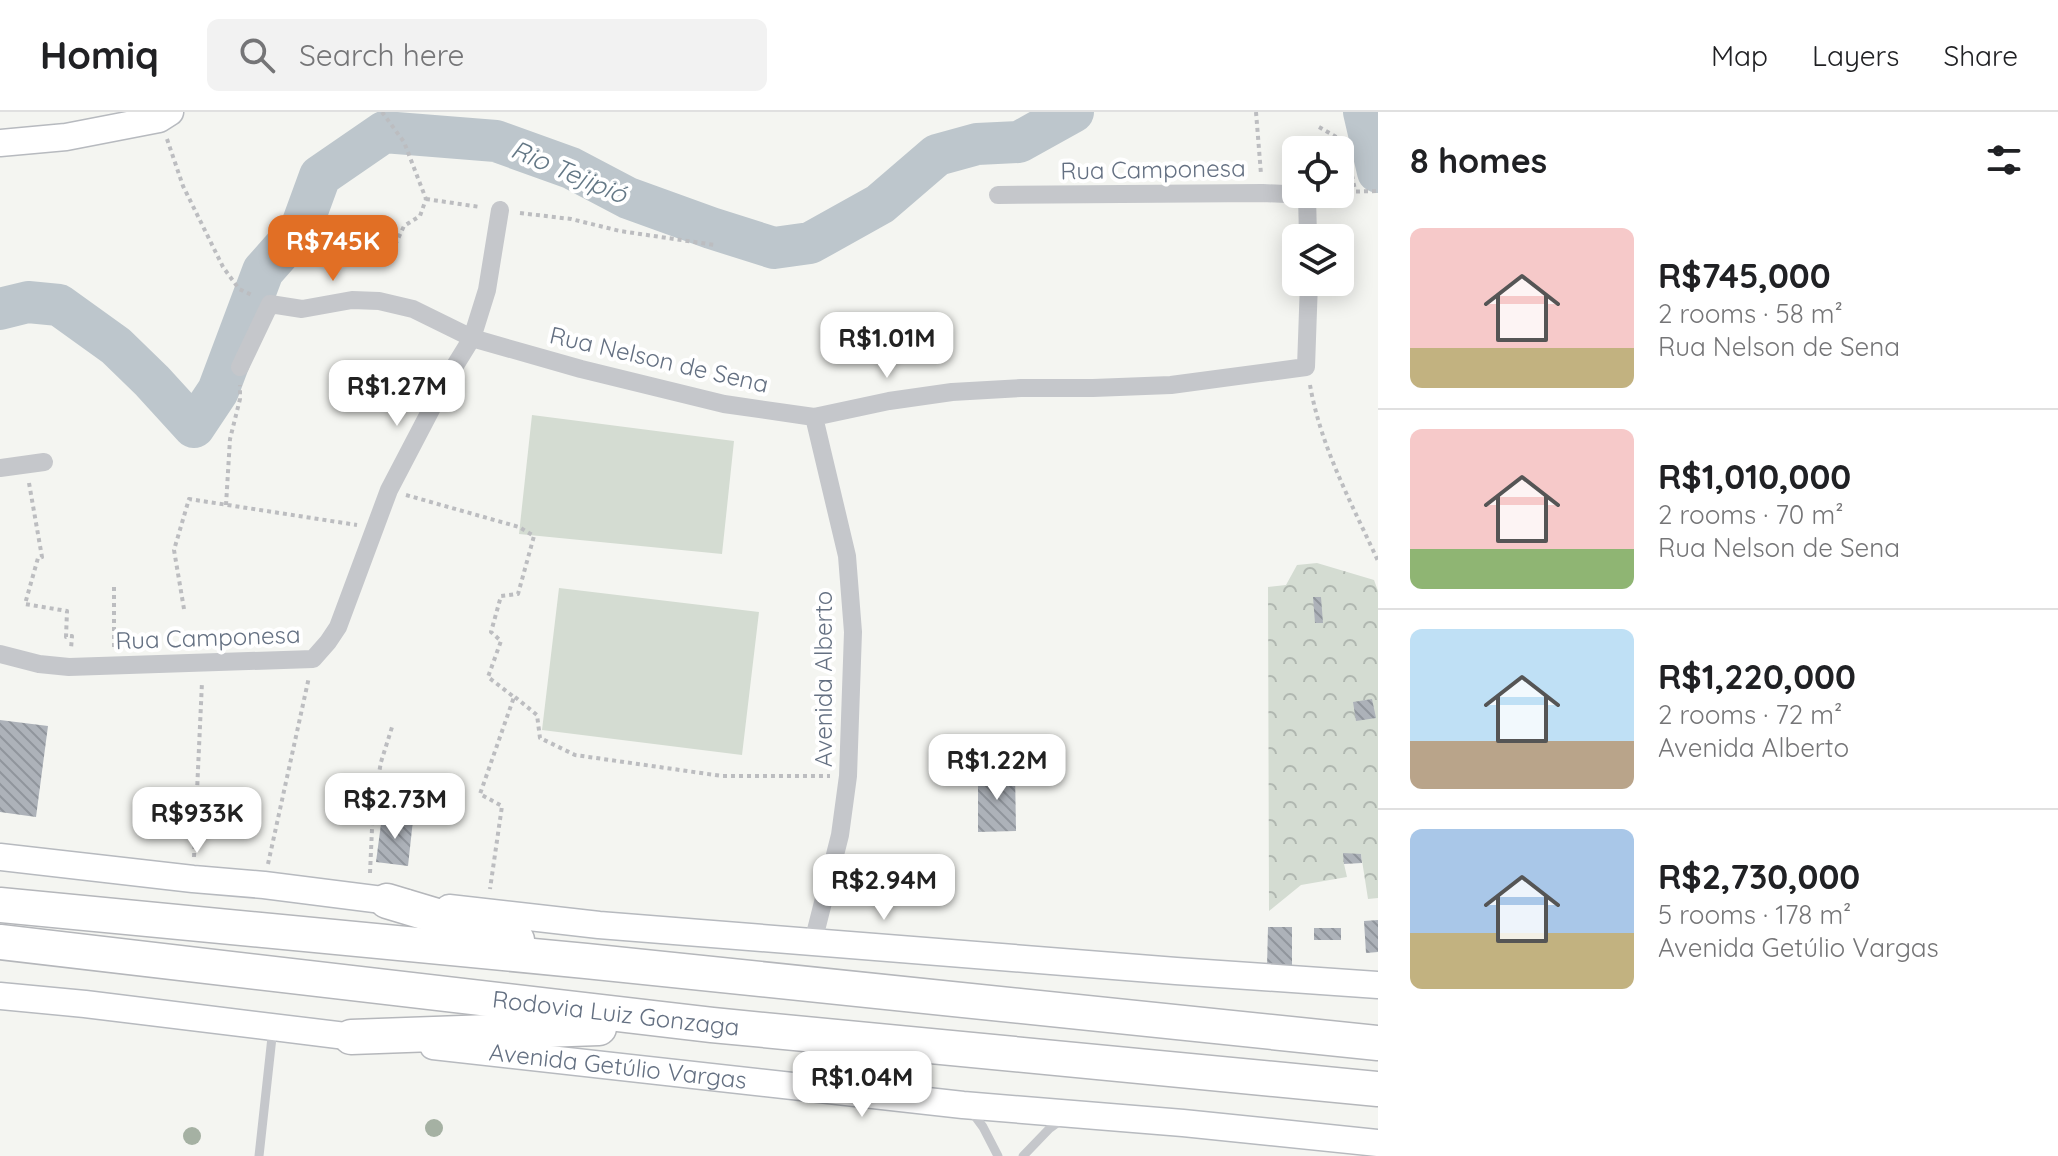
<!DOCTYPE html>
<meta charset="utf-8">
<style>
:root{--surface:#fff;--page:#f2f2f2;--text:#202124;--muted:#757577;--line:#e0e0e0;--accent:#e16f25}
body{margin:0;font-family:Quicksand,sans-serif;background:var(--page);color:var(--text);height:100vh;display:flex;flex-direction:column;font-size:30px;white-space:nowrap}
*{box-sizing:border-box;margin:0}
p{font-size:26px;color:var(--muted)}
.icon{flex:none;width:44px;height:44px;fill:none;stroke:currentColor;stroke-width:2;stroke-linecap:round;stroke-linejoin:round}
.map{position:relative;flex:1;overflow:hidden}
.drawer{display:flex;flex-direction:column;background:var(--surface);width:680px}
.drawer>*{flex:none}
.fabs{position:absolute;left:1282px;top:24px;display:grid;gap:16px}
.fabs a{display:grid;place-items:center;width:72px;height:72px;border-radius:12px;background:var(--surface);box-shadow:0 4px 20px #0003;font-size:40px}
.price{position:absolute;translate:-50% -68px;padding:0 18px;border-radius:16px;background:#fff;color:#222;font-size:26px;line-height:52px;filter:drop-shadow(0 2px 4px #0008)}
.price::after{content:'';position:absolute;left:50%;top:48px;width:24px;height:18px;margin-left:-12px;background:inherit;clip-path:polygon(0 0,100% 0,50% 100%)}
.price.selected{background:var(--accent);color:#fff}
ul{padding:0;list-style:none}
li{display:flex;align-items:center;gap:24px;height:200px;padding:0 32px}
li+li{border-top:2px solid var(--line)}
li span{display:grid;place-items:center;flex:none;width:224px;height:160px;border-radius:12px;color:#555}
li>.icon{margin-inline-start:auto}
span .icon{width:96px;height:96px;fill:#fffc;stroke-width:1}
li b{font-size:34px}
h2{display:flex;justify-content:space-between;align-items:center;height:96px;padding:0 32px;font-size:34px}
header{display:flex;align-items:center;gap:48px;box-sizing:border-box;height:112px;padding:0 40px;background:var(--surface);border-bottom:2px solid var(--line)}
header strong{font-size:38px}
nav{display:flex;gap:44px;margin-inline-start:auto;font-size:28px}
.search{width:560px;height:72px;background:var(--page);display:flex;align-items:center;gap:20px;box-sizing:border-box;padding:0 28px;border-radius:12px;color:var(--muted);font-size:30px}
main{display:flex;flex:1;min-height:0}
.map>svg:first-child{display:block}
.grass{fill:#d4dcd2}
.forest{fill:url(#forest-crowns)}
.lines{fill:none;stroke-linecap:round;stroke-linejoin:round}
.river{stroke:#bdc6cc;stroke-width:42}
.building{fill:url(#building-back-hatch)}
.secondary-casing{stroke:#b7babf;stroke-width:29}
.highway-casing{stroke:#b5b7bb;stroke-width:37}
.path{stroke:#bcbdc0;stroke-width:4;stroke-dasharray:4 4;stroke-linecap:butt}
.lane{stroke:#c5c7cb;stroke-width:9}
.street{stroke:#c5c7cb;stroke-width:18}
.secondary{stroke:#fff;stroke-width:26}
.highway{stroke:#fff;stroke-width:34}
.tree{fill:#a5b1a3}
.labels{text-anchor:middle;stroke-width:8;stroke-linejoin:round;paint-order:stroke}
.street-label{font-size:24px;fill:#647082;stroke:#fff}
.water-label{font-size:26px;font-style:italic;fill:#647886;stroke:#fff}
</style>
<header>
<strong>Homiq</strong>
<div class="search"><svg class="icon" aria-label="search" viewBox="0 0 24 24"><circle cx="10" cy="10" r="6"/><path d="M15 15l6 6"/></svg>Search here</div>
<nav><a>Map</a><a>Layers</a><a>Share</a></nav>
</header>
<main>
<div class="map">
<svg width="1378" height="1044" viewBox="0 0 1378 1044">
<defs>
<pattern id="forest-crowns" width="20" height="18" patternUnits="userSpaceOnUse" patternTransform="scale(2)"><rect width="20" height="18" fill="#d4dcd2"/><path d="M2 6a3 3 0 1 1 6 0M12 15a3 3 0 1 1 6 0" fill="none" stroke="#b0b7b0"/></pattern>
<pattern id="building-back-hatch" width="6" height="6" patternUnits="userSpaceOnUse" patternTransform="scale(2)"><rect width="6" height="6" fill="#adb2b9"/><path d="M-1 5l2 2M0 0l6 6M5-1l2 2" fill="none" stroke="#90959c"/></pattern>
</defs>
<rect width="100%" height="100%" fill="#f4f5f1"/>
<path class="grass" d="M532,303L734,329L722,442L519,422Z
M559,476L759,500L742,643L542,618Z"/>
<path class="forest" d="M1317,451L1374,468L1378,479V786L1368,787L1361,742L1344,752L1347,765L1301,773L1269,799L1268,475L1286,473L1297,453Z"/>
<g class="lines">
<path class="river" d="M1364,0L1378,60
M0,197L28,190L59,193L116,234L152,269L194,315L218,279L263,159L301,116L320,64L384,20L496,29L571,56L628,86L711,116L774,136L810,131L880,92L937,43L977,32L1019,30L1073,0"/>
</g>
<path class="building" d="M1313,485H1321L1323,511H1315Z
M1372,587L1376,606L1356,609L1353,590Z
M0,608L48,614L36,705L0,700Z
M1015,659L1016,719L978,720V660Z
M382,704L413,708L408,754L376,750Z
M1343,741L1361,742L1362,751L1344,752Z
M1378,808V840L1366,841L1364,809Z
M1268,815H1292V855H1267Z
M1314,816H1341V828H1314Z"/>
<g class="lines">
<defs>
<g id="secondary">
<path d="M0,31L66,25L159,7L170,0"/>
<path d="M0,745L193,767L264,773L406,791"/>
<path d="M449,796L599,813L1176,859L1378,873"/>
<path d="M0,884L85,892L370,927"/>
<path id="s1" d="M433,934L963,993L1183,1011L1378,1031"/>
</g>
<g id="highway">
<path d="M387,789L517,828"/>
<path d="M0,793L586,849L1378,931"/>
<path id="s2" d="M0,830L712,913L1378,977"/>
<path d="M351,925L599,916"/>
</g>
</defs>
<use href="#secondary" class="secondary-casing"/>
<use href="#highway" class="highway-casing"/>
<path class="path" d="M382,0L404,30L426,87L420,104L404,114L396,131
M1256,0L1261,62
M1319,15L1345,30L1355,78
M167,27L183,74L223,155L239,177L254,184
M1340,80L1378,79
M426,87L480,95
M520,101L571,107L620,119L715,133
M1310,273C1321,336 1352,392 1378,449
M29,371L42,445L38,446L25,492L67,499L66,525L72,524L71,537
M406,383L519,415L534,424L518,482L501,484L491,520L501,529L488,565L514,585L480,682L502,694L490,777
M226,393L230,327L240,287V273
M184,497L174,438L189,387L357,413
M114,535V474
M515,585L537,603L540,626L575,643L722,664H830
M194,745L202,570
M268,752L309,565
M370,761L373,695L381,650L393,612"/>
<path class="lane" d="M972,1000L983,1015L998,1044
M259,1044L273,916
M1023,1044L1050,1016L1061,1008"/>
<path class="street" d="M998,83L1263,81L1307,83L1308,126
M240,255L270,192L302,197L352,188L379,189L413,197L472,226L581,257L724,292L814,305L889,289L952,280L1021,276H1093L1171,273L1306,255L1309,170
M0,356L44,350
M0,542L39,552L69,555L313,547L328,530L338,515L389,378L448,265L472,226L487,178L500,98
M813,830L840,723L848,664L853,520L847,444L814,305"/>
<use href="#secondary" class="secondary"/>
<use href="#highway" class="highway"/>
</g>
<g class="tree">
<circle cx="434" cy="1016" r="9"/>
<circle cx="192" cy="1024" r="9"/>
</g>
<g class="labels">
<g class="street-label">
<text transform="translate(1153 58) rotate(-1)" y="8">Rua Camponesa</text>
<text transform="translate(659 248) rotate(13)" y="8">Rua Nelson de Sena</text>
<text transform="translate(208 526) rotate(-2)" y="8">Rua Camponesa</text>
<text transform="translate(824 567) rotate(-90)" y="8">Avenida Alberto</text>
<text dy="8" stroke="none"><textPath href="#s2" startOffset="620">Rodovia Luiz Gonzaga</textPath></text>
<text dy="8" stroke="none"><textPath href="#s1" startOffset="186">Avenida Getúlio Vargas</textPath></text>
</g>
<g class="water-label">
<text transform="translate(569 60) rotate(23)" y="9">Rio Tejipió</text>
</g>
</g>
</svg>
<div class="fabs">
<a><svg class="icon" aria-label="locate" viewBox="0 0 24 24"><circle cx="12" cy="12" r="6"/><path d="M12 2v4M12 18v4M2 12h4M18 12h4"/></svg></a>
<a><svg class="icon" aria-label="layers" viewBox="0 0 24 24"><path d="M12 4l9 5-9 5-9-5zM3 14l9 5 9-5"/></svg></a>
</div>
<b class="price selected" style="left:333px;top:171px">R$745K</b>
<b class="price" style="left:887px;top:268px">R$1.01M</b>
<b class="price" style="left:397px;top:316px">R$1.27M</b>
<b class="price" style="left:997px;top:690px">R$1.22M</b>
<b class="price" style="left:395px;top:729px">R$2.73M</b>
<b class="price" style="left:197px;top:743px">R$933K</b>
<b class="price" style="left:884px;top:810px">R$2.94M</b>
<b class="price" style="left:862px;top:1007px">R$1.04M</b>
</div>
<section class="drawer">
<h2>8 homes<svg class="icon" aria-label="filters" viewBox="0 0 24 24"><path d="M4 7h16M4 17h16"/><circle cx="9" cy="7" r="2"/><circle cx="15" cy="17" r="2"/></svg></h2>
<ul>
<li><span style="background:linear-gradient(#f6c9c9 75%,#c2b280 0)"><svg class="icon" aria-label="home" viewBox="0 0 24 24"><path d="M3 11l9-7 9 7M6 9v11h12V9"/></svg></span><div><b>R$745,000</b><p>2 rooms · 58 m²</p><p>Rua Nelson de Sena</p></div></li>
<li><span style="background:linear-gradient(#f6c9c9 75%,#8fb573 0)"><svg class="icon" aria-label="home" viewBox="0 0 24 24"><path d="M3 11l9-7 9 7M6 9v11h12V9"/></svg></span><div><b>R$1,010,000</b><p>2 rooms · 70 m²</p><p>Rua Nelson de Sena</p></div></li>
<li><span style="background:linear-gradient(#bfe0f5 70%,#b9a48a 0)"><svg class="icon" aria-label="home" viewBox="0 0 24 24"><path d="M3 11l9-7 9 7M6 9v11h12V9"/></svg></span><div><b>R$1,220,000</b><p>2 rooms · 72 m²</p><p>Avenida Alberto</p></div></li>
<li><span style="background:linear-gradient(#a9c7e8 65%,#c2b280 0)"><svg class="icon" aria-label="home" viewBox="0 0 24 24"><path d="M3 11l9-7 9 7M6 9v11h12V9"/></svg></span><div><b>R$2,730,000</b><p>5 rooms · 178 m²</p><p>Avenida Getúlio Vargas</p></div></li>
</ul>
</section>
</main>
